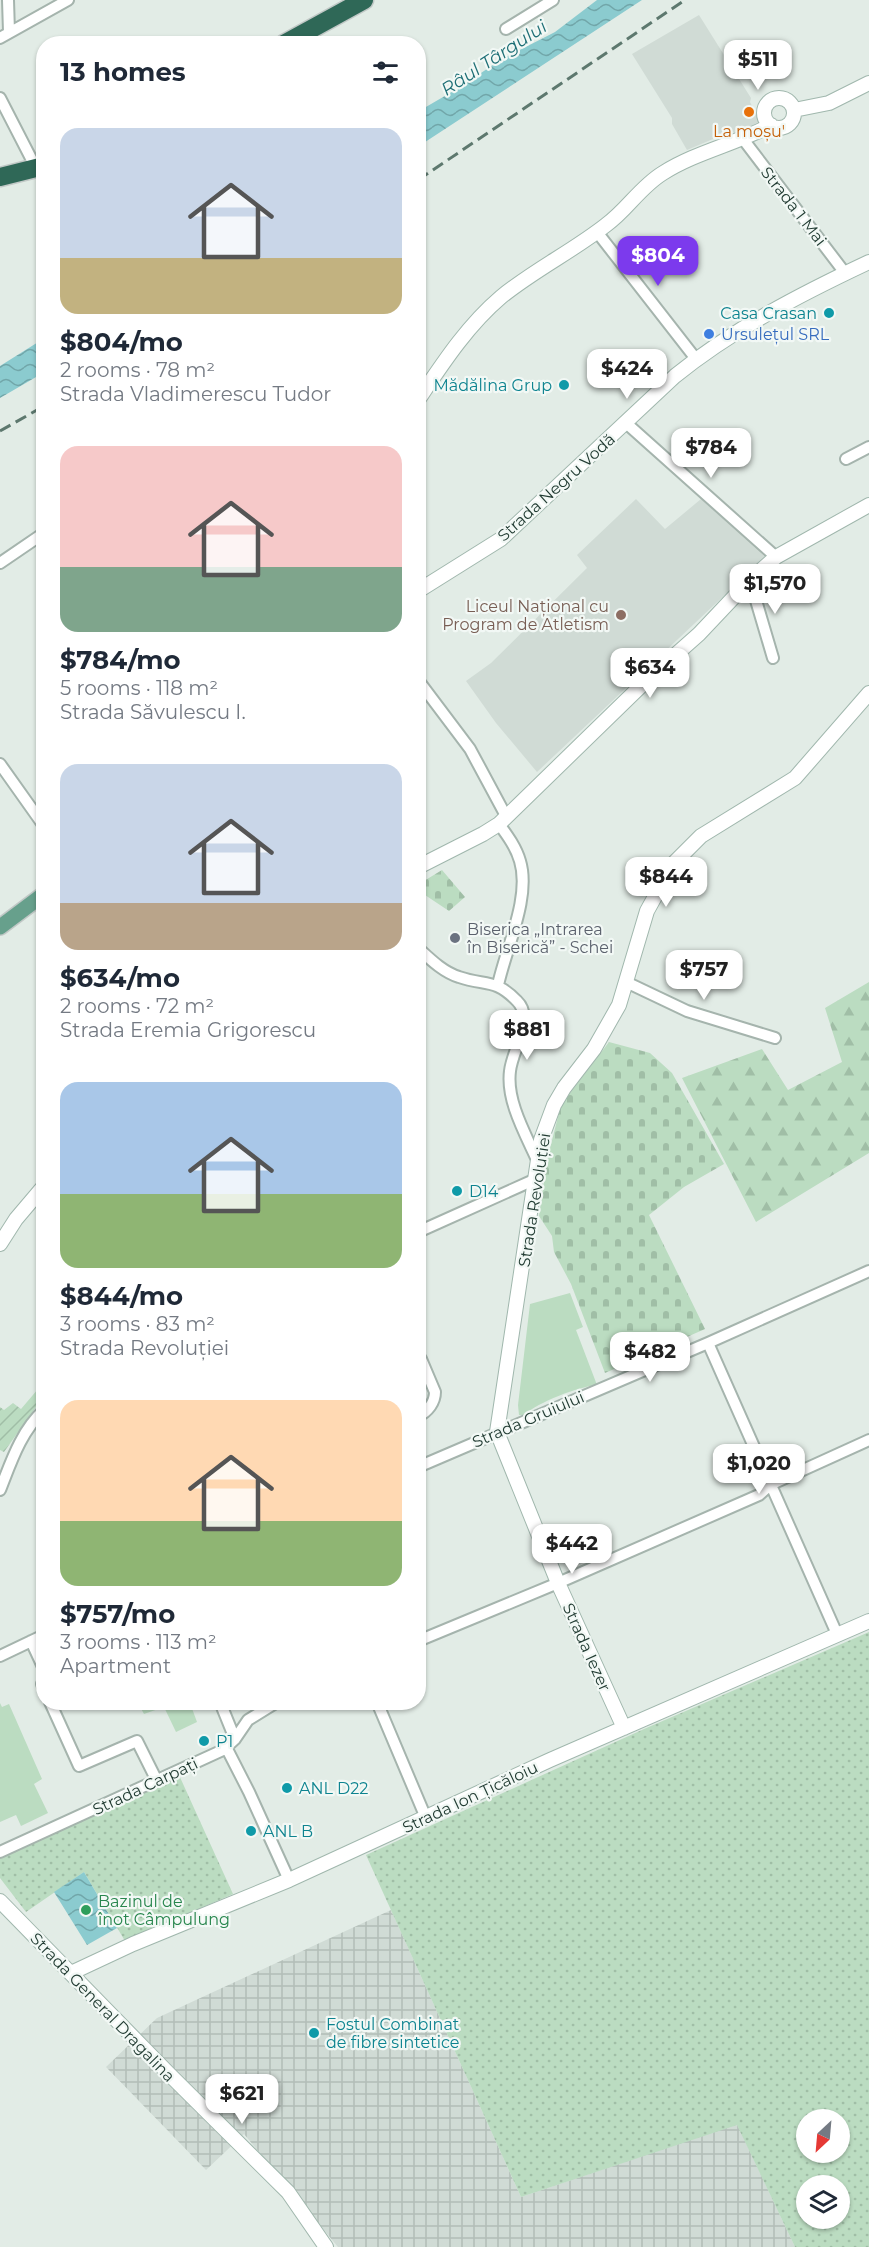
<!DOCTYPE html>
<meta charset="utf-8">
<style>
:root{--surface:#fff;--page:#f2f2f3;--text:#1f2937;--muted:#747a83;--accent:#7c3aed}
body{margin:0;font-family:Montserrat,sans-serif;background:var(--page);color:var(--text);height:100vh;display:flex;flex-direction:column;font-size:22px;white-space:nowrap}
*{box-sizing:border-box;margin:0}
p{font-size:20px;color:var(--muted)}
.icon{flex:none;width:33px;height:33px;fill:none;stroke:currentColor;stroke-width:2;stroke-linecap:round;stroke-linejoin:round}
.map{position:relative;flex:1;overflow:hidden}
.drawer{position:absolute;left:36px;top:36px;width:390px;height:1674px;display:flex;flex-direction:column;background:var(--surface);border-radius:24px;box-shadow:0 2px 4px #0004}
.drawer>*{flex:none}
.needle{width:39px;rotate:206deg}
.controls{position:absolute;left:796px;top:2109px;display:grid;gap:12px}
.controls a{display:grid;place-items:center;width:54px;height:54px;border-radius:50%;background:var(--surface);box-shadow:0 2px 4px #0004;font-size:30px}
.price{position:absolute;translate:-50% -51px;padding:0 14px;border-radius:12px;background:#fff;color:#222;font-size:20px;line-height:39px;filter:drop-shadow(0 2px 3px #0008)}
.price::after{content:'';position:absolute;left:50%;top:36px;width:18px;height:14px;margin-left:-9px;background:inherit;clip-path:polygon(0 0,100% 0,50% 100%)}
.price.on{background:var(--accent);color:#fff}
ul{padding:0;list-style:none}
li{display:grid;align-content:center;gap:12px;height:318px;padding:0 24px}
li span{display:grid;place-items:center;height:186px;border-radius:18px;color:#555}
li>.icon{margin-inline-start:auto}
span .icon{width:108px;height:108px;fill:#fffc;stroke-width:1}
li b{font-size:26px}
h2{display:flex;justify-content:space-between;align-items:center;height:72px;padding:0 24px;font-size:26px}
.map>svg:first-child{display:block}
.built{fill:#d0dbd5}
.industrial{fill:url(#industrial-grid)}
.grass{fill:url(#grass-dots);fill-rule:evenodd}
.forest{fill:url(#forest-firs)}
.cemetery{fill:url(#cemetery-stones)}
.park{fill:#bbdcc1}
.garden{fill:url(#garden-furrows)}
.water{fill:url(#water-waves)}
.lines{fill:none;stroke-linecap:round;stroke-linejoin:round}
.street-casing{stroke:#a5b4ad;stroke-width:14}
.secondary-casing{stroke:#a0b7ad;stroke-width:16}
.primary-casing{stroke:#c1c8c6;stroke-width:18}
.highway-casing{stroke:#c1c8c6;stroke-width:21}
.street{stroke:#fff;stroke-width:10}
.secondary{stroke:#fff;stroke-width:14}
.primary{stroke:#67a08c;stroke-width:15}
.highway{stroke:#2f6857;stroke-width:18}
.rail{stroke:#5d786e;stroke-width:3;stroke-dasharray:12 6;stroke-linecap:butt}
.food-dot{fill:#e8710a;stroke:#f2f8f5;stroke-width:2}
.culture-dot{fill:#0f9aa8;stroke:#f2f8f5;stroke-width:2}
.shop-dot{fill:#3f7fe0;stroke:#f2f8f5;stroke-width:2}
.education-dot{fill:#8d6e63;stroke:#f2f8f5;stroke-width:2}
.worship-dot{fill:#6b7280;stroke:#f2f8f5;stroke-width:2}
.leisure-dot{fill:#2e9e5b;stroke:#f2f8f5;stroke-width:2}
.labels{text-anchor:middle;stroke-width:4.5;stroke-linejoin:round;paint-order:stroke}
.food-label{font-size:16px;fill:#c56008;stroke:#f2f8f5}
.street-label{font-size:16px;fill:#223c33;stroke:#f2f8f5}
.culture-label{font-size:16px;fill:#0d838f;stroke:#f2f8f5;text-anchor:start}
.shop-label{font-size:16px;fill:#366cbe;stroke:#f2f8f5;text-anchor:start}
.education-label{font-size:16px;fill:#785e54;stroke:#f2f8f5;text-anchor:end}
.worship-label{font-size:16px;fill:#5b616d;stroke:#f2f8f5;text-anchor:start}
.leisure-label{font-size:16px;fill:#27864d;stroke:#f2f8f5;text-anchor:start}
.water-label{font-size:18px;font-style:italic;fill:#1e6f76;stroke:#f2f8f5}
</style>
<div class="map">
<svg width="869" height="2247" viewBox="0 0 869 2247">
<defs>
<pattern id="industrial-grid" width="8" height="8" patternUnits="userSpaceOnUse" patternTransform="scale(1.5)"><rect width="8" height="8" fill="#d0dbd5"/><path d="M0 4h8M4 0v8" fill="none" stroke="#b2bdb7"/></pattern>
<pattern id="grass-dots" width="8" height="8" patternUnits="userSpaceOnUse" patternTransform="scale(1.5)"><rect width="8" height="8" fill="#bbdcc1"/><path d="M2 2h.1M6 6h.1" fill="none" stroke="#a0bea6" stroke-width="1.8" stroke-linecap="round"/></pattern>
<pattern id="forest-firs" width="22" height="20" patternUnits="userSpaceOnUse" patternTransform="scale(1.5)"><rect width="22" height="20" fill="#bbdcc1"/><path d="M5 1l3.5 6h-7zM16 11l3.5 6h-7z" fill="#a0bea6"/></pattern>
<pattern id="cemetery-stones" width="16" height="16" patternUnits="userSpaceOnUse" patternTransform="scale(1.5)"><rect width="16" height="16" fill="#bbdcc1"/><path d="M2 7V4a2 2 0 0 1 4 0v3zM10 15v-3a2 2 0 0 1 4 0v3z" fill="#a0bea6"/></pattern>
<pattern id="garden-furrows" width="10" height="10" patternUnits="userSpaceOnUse" patternTransform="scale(1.5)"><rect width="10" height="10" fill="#bbdcc1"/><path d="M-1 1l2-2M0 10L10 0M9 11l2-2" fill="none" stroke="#a0bea6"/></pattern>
<pattern id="water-waves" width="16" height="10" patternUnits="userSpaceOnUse" patternTransform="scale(1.5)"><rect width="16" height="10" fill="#8bcbcf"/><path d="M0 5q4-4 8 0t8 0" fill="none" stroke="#71a6a9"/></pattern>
</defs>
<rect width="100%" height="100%" fill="#e2ece6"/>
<path class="built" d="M699,15L751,98L750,102L756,114L761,116V121L735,134L732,131L687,150L672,124V118L632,54Z
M636,499L665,529L701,499L765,557L537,772L496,723L466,681L491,663L587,568L577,555Z"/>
<path class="industrial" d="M391,1910L521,2197L737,2124L795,2247H338L244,2134L206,2170L106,2067L157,2018Z"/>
<path class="grass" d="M869,1632V2247H795L737,2125L521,2197L366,1855L644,1729ZM807,2120H840V2152H807ZM807,2186H840V2218H807Z
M179,1775L233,1894L125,1941L84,1872L26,1912L0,1878V1856Z"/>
<path class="forest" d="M869,982V1153L756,1222L682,1078L762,1049L788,1090L842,1062L825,1008Z"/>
<path class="cemetery" d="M442,870L465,897L449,911L419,891V884Z
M609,1042L650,1053L672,1073L724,1164L684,1187L649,1215L705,1329L605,1373L571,1284L554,1252L552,1236L539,1216L547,1160L561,1105Z"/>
<path class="park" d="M570,1293L583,1327L576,1330L597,1385C577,1387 539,1402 524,1415H519L518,1405L530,1304Z
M0,1703L2,1707L9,1704L42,1779L34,1784L48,1813L21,1826L16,1815L0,1822Z
M138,1703H190L197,1722L176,1732L164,1707L144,1714Z"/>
<path class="garden" d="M38,1389L43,1397L4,1452L0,1450V1407L4,1410L13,1403L21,1409Z"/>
<path class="water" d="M597,0H642L419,146V111L462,86L500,60L555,32Z
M43,339V373L0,398V366Z
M84,1872L117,1928L87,1945L54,1892Z"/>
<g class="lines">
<defs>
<path id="street" d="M8,0L9,32
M506,29L553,0
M0,38L68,0
M0,98L36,168
M743,139L845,273
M597,232L696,359
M626,423L776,557
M846,459L869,447
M0,563L44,533
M750,580L773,658
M418,680L470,749L506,816
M0,764L44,826
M418,948C430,959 443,972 459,977C485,986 495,978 517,1001C535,1018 512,1050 510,1071C506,1101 526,1135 538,1162
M626,982L687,1011L775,1038
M498,985C506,948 531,897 520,861C516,847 507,835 499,824
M418,1232L536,1179
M708,1343L837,1634
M418,1360L421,1359L435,1392C435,1402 428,1412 418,1416
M418,1467L708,1343L869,1271
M0,1490C11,1462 21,1431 44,1410
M31,1641L44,1669
M418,1641L558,1583L759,1495L770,1485L869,1440
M0,1656L44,1635
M44,1681L42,1684L44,1688
M50,1702L79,1766L137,1741L157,1781
M220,1702L235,1739
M377,1702L426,1818
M226,1747L249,1792L289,1880
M0,1852L223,1750L235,1739L248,1720L277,1702"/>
<path id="secondary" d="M764 113a15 15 0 1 1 30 0a15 15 0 1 1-30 0Z
M794,110L829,103L869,83
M418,400C443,363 467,326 501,297C534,270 573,251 606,225C627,210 640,187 663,173C696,152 736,144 771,125
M418,591L501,539L675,376C733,329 801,294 869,262
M418,867L483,834L499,824L646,681L699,634L750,580L776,557L869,505
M0,1244L16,1219L44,1186
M624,1728L558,1583L497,1432L541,1140L554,1105L564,1088L594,1049L619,1005L647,911L673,864L701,836L795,778L869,693
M0,1901L170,2075L288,2192L326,2247
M71,1973L133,1944L289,1880L550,1760L869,1621"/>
<path id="primary" d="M0,927L44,894"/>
<path id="highway" d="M284,44L364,0
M0,177L44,166"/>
</defs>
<use href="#street" class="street-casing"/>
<use href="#secondary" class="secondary-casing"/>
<use href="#primary" class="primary-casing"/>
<use href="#highway" class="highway-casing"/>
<use href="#street" class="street"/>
<use href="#secondary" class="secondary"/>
<use href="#primary" class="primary"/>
<use href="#highway" class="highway"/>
<path class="rail" d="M418,180L685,0
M0,431L44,406"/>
</g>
<circle class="food-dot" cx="749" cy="112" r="6"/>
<g class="culture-dot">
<circle cx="829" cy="313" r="6"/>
<circle cx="564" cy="385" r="6"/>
<circle cx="457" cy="1191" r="6"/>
<circle cx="204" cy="1741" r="6"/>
<circle cx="287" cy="1788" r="6"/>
<circle cx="251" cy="1831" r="6"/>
<circle cx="314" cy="2033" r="6"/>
</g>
<circle class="shop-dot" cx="709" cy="334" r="6"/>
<circle class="education-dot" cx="621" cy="615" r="6"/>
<circle class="worship-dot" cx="455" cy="938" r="6"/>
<circle class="leisure-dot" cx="86" cy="1910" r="6"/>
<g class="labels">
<g class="food-label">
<text x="749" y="137">La moșu'</text>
</g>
<g class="street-label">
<text transform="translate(794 206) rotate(52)" y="6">Strada 1 Mai</text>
<text transform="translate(556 487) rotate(-42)" y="6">Strada Negru Vodă</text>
<text transform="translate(534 1200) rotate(-81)" y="6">Strada Revoluției</text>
<text transform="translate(528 1419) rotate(-23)" y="6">Strada Gruiului</text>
<text transform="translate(587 1647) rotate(66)" y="6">Strada Iezer</text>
<text transform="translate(145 1786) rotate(-25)" y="6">Strada Carpați</text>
<text transform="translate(470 1797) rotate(-25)" y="6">Strada Ion Țicăloiu</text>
<text transform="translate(103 2007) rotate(46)" y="6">Strada General Dragalina</text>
</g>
<g class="culture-label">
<text x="817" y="319" text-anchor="end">Casa Crasan</text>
<text x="552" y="391" text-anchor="end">Mădălina Grup</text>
<text x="469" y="1197">D14</text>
<text x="216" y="1747">P1</text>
<text x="299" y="1794">ANL D22</text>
<text x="263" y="1837">ANL B</text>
<text x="326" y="2030">Fostul Combinat<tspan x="326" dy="18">de fibre sintetice</tspan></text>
</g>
<g class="shop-label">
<text x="721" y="340">Ursulețul SRL</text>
</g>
<g class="education-label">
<text x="609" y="612">Liceul Național cu<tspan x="609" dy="18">Program de Atletism</tspan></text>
</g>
<g class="worship-label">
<text x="467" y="935">Biserica „Intrarea<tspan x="467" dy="18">în Biserică” - Schei</tspan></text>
</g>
<g class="leisure-label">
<text x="98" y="1907">Bazinul de<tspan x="98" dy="18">înot Câmpulung</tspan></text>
</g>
<g class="water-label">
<text transform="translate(494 58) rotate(-33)" y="6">Râul Târgului</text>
</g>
</g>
</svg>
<div class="controls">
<a><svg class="needle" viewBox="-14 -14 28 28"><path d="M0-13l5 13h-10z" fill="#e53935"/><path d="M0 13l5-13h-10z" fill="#747a83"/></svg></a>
<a><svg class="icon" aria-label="layers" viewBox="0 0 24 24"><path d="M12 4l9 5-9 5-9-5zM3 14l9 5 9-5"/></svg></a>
</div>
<b class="price" style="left:758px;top:91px">$511</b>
<b class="price on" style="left:658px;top:287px">$804</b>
<b class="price" style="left:627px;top:400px">$424</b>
<b class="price" style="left:711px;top:479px">$784</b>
<b class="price" style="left:775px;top:615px">$1,570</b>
<b class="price" style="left:650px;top:699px">$634</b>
<b class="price" style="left:666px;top:908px">$844</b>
<b class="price" style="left:704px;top:1001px">$757</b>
<b class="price" style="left:527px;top:1061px">$881</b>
<b class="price" style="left:650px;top:1383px">$482</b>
<b class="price" style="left:759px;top:1495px">$1,020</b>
<b class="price" style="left:572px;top:1575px">$442</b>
<b class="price" style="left:242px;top:2125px">$621</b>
<section class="drawer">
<h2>13 homes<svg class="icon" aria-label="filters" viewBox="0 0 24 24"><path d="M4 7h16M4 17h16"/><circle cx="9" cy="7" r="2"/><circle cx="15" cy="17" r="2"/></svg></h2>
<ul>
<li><span style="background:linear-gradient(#c9d6e8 70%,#c2b280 0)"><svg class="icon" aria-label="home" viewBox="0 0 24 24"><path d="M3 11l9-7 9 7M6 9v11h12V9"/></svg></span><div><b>$804/mo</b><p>2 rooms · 78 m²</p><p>Strada Vladimerescu Tudor</p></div></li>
<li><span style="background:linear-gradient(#f6c9c9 65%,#7fa58c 0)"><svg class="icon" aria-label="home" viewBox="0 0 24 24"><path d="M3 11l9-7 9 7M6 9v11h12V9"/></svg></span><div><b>$784/mo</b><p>5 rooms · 118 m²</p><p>Strada Săvulescu I.</p></div></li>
<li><span style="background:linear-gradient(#c9d6e8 75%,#b9a48a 0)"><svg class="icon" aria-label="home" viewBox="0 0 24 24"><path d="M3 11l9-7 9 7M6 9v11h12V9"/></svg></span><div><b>$634/mo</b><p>2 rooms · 72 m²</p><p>Strada Eremia Grigorescu</p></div></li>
<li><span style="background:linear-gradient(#a9c7e8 60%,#8fb573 0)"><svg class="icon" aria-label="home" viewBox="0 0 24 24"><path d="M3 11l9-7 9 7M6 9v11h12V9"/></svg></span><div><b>$844/mo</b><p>3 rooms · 83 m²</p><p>Strada Revoluției</p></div></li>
<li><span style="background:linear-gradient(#ffd9b3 65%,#8fb573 0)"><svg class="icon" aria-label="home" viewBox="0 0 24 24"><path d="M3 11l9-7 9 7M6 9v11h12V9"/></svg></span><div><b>$757/mo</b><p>3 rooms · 113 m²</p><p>Apartment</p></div></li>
</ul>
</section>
</div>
